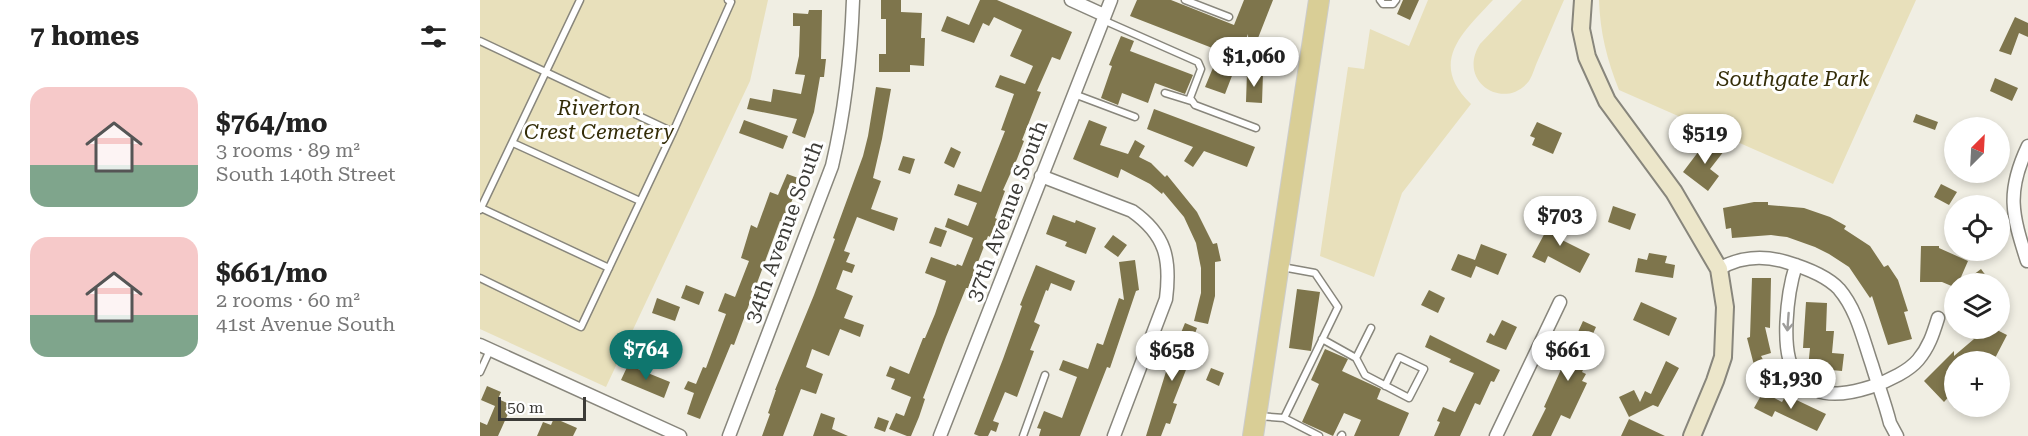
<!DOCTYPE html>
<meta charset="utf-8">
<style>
:root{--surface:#fff;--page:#f2f2f2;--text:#222;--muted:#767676;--accent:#0f766e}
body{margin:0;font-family:"Roboto Serif",serif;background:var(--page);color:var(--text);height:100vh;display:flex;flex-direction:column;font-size:22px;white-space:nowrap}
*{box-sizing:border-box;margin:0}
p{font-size:20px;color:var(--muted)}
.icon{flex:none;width:33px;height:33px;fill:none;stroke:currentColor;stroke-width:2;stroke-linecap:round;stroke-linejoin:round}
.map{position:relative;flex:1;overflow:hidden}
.side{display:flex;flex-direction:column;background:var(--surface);width:480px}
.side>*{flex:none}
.needle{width:39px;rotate:24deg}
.fabs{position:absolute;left:1464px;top:117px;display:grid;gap:12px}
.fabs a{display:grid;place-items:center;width:66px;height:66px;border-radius:50%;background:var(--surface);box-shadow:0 3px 9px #0003;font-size:30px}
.scale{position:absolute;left:18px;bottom:15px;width:88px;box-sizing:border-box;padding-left:6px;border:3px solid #3c3b37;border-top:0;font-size:16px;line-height:21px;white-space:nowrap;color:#3c3b37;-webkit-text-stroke:4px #fff;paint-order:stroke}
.price{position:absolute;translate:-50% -51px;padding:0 14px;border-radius:21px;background:#fff;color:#222;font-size:20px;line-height:39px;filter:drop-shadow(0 2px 3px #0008)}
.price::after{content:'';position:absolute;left:50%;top:36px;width:18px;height:14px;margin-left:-9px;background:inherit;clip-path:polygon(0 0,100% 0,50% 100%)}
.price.selected{background:var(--accent);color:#fff}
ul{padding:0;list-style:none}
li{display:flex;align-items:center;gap:18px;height:150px;padding:0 30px}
li span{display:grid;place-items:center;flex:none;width:168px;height:120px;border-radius:18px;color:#555}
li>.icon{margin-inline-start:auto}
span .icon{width:72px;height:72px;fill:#fffc;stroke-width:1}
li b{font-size:26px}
h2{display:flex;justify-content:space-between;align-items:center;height:72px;padding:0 30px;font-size:26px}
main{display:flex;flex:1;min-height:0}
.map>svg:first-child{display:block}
.green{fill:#e8e0bb}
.building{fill:#7e754c}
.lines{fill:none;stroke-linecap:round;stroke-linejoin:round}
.lane-casing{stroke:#88867c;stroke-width:9}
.street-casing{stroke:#88867c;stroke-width:15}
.secondary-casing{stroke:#88867c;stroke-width:20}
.primary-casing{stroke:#cccccb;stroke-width:22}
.lane{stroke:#fff;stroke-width:6}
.street{stroke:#fff;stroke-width:12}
.secondary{stroke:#ece6ca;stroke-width:16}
.primary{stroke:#d9ce96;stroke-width:20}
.oneway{stroke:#9e9d9b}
.labels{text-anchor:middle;stroke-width:6;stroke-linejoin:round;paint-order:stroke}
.park-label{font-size:21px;font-style:italic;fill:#342d08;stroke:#fff}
.street-label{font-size:21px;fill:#3c3b37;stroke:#fff}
</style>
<main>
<section class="side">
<h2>7 homes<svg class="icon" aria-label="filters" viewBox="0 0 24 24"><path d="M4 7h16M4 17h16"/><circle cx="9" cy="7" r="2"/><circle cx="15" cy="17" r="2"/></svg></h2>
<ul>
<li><span style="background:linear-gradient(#f6c9c9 65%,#7fa58c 0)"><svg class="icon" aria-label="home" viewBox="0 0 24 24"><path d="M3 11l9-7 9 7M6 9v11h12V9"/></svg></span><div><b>$764/mo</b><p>3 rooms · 89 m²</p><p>South 140th Street</p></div></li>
<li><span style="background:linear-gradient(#f6c9c9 65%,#7fa58c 0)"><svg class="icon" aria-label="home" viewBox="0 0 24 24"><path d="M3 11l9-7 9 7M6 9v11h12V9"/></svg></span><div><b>$661/mo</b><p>2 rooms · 60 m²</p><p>41st Avenue South</p></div></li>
</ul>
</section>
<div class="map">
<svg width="1548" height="436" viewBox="0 0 1548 436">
<rect width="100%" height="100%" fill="#f0eee3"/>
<path class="green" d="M0,0H288L270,81L126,387L0,329Z
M948,0H1013C982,33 948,63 991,104L922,193L894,277L840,256L868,67L884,69L890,29L929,46Z
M1042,0H1084C1075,20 1067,40 1058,60C1055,66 1053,75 1049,81C1025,112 976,82 1000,44Z
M1119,0H1436L1353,184L1139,90C1127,60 1120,32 1119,0Z"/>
<path class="building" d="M401,0H421V12L442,13L441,38H445L444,66L430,65V72H399V54H406V19H401Z
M500,0H517L592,32L580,60L572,57L557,91L561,92L542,140L544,141L537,159L523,190L525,191L515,218L519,220L513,238L508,236L488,288H486L466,337L443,398L445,399L439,417L431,436H427L409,429L416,413L424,416L431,397L411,389L415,379L406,376L410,366L429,374L443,338H445L455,314L466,281L445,273L451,257L476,266L477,264L482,266L493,238L465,227L468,218L488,226L497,203L474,195L478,184L501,192L525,131L521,130L534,94L515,87L520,75L545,84L553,66L530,56L542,30L514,17L509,26L503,23L494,43L461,31L467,16L489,25Z
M657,0H691L754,25L764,0H793L769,61L768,34L745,94L725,87L740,51L650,16Z
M923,0H939L930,20L917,14Z
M329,10H342L341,59H346L344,77H340L334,112L325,138L312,133L317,119L267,109L270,98L291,102L293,89L321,94L325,75L315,74L319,56L320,26H313V13L328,14Z
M1535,17L1548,23V37L1539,33L1531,55L1519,51Z
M641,36L654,41L650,51L713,75L705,94L675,83L668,103L642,93L638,105L621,98L632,66L629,65Z
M767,72L783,73L782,103L766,102Z
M1515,78L1538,88L1532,101L1510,91Z
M396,87L411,89L402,139L393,178L401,181L391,209L418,218L414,231L377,217L364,251L370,253L366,262L375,265L372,273L363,270L356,289L373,296L364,318L384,325L380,337L360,329L349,356L332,349L326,367L343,374L336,394L321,389L303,436H282L290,414L288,413L296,390H295L334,295L355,239L353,238L383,156L388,136Z
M674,109L775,147L767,167L724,151L713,167L704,161L713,147L667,129Z
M1436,114L1458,122L1455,130L1433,122Z
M264,120L308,136L303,149L259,133Z
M609,120L627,127L620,145L648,154L655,140L665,146L659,157L671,163L685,177L687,175L717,212L733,244L737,243L741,261L735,262V296L728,324L714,321L721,293V268L716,243L704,217L683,192L682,194L670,184L641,169L638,178L593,159Z
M1057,122L1082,133L1073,154L1052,145L1055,138L1050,136Z
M1228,139L1244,151L1230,169L1239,176L1228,191L1203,172Z
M471,147L481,152L474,168L464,163Z
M423,156L435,159L430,174L418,170Z
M307,174L321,179L303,222L300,221L254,345L251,344L220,419L207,414L214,393L204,389L208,381L216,384L223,367L226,368L246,314L238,311L245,293L255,297L269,261L261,258L271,225L277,228L290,192L298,195Z
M1461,184L1477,192L1469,205L1454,197Z
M1274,202H1288V205L1324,208L1350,217L1366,226L1364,229L1390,246L1404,267L1408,265L1418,280L1428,311L1424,312L1432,339L1408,345L1392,296L1390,298L1369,267L1349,254L1335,247L1307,237L1291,235L1252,238L1251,228L1246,229L1243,208Z
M1133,206L1156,214L1150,230L1128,222Z
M1075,214L1087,220L1078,238L1110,254L1100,273L1068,256L1065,263L1052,257Z
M573,215L595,223L596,220L616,228L606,254L585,246L587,242L566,234Z
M455,227L467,231L461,247L449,243Z
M633,235L647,245L638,257L624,247Z
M1001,244L1027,254L1018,275L996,266L991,278L971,270L978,254L995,260Z
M1441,246H1459V248L1488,261L1478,284H1474V287L1462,282H1440Z
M1169,253L1187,256L1185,263L1195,265L1193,278L1155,272L1158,258L1167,260Z
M655,260L659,290L656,291L630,368L627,367L600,436H559L561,429L557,428L564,411L582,418L597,377L579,370L583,360L608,369L617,343L623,345L639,298L644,300L639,262Z
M556,265L595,281L591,291L571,283L568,291L566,290L554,322L560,325L550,350L554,351L537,397L525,392L513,421L519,423L516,432L511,430L508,436H499L494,434L523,359L542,306L540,305Z
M1501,269L1512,284H1481Z
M1272,278H1291L1290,328L1285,327L1291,353L1281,356L1294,380L1277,390L1268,373L1275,369L1267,338L1270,337Z
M206,285L224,292L219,305L201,298Z
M817,289L840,292L831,351L809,348Z
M949,290L965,298L958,313L941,305Z
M177,298L200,307L195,321L172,313Z
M1161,302L1197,318L1189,336L1153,320Z
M1326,302L1347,303L1346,331H1354L1352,353L1364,354L1362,371L1328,368L1330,348H1323Z
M1022,320L1037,327L1026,350L1006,342L1010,333L1014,336Z
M1103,321L1116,327L1112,336L1118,339L1102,372L1106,374L1102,381L1107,383L1090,419L1081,415L1071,436H1052L1066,408L1064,407Z
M705,323L717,328L709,350L713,352L693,403L697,404L690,424L686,423L681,436H666L689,362Z
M1494,328H1513L1527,335L1513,362H1474V391L1464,402L1444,381L1474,351V356L1494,339L1490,337Z
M950,335L1020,370L1014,382L1011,381L1000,405L995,403L980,436H954L960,422L957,421L963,407L975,412L994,373L969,362L971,359L945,347Z
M845,349L868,359L862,371L901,389L897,399L929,413L919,436H874L881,420L864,413L853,436L822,422L839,384L831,380Z
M1186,361L1199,368L1178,407L1173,405L1149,417L1139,397L1154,390L1160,402L1165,391L1171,394Z
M148,365L190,382L184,398L141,380Z
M731,368L744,373L739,386L726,380Z
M7,386L21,392L18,399L32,405L18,436H0V422L7,425L15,406L1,400Z
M1283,392L1302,402L1306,395L1346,414L1337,431L1295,411L1292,417L1274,408Z
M341,413L355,418L352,429L368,436H333Z
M398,417L409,421L405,432L394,428Z
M74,418L97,428L93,436H57L63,422L71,425Z
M1149,419L1185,436H1141Z"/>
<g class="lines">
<defs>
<path id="lane" d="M705,0L749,17
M900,0L903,4H913L916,0
M623,20L718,62L721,69L710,98L715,105L776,128
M0,41L193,132L251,2L248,0
M685,93L711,101
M594,94L655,117
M33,143L160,201
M1,208L129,268
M0,210L100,0
M0,278L101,327L193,132
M842,339L876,358L885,375L929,398L944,369L919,357L905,386
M876,358L891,328
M0,372L10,350
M778,416L804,418L858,307L835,273L802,267
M804,418L839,436
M543,436L565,375
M861,436L862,435"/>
<path id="street" d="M591,0L624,15
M561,176L652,211C686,235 691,259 686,299L634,436
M1547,261C1532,214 1526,192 1548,146
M1316,265C1308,290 1298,355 1318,377C1322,382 1330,388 1336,390C1362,402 1421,380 1438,360C1449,347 1453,334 1458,318
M1239,269C1259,257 1283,255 1306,262C1323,267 1346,275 1359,289C1377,310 1383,339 1392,365C1398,385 1405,403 1410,423L1417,436
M0,345L200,436
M249,436L352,166C365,111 371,56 373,0
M460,436L631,0
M1016,436L1080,302"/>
<path id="secondary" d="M1103,0L1101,29L1107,57L1127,101L1194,192L1239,269L1245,307L1243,357L1235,381L1212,436"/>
<path id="primary" d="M773,436L839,0"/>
</defs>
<use href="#lane" class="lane-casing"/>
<use href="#street" class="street-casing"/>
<use href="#secondary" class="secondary-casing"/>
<use href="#primary" class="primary-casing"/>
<use href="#lane" class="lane"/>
<use href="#street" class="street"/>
<use href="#secondary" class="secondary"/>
<use href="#primary" class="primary"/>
</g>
<defs><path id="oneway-shaft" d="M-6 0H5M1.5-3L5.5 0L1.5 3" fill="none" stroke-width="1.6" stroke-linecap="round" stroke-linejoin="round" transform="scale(1.5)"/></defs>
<use class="oneway" href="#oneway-shaft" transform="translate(1308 322) rotate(94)"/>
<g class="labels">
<g class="park-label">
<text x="1313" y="86">Southgate Park</text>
<text x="119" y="115">Riverton<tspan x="119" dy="24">Crest Cemetery</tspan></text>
</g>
<g class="street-label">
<text transform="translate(527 211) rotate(-69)" y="7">37th Avenue South</text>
<text transform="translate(304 232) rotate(-70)" y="7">34th Avenue South</text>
</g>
</g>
</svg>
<div class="fabs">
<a><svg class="needle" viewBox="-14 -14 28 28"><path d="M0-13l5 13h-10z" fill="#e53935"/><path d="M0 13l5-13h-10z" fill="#767676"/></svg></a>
<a><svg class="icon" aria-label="locate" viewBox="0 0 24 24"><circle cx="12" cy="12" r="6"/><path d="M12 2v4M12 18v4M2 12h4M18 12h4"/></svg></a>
<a><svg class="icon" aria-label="layers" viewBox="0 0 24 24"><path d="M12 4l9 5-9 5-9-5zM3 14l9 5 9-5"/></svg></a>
<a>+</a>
</div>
<div class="scale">50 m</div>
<b class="price" style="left:774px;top:88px">$1,060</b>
<b class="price" style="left:1225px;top:165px">$519</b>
<b class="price" style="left:1080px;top:247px">$703</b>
<b class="price selected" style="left:166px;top:381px">$764</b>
<b class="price" style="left:692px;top:382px">$658</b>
<b class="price" style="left:1088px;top:382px">$661</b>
<b class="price" style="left:1311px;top:410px">$1,930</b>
</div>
</main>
